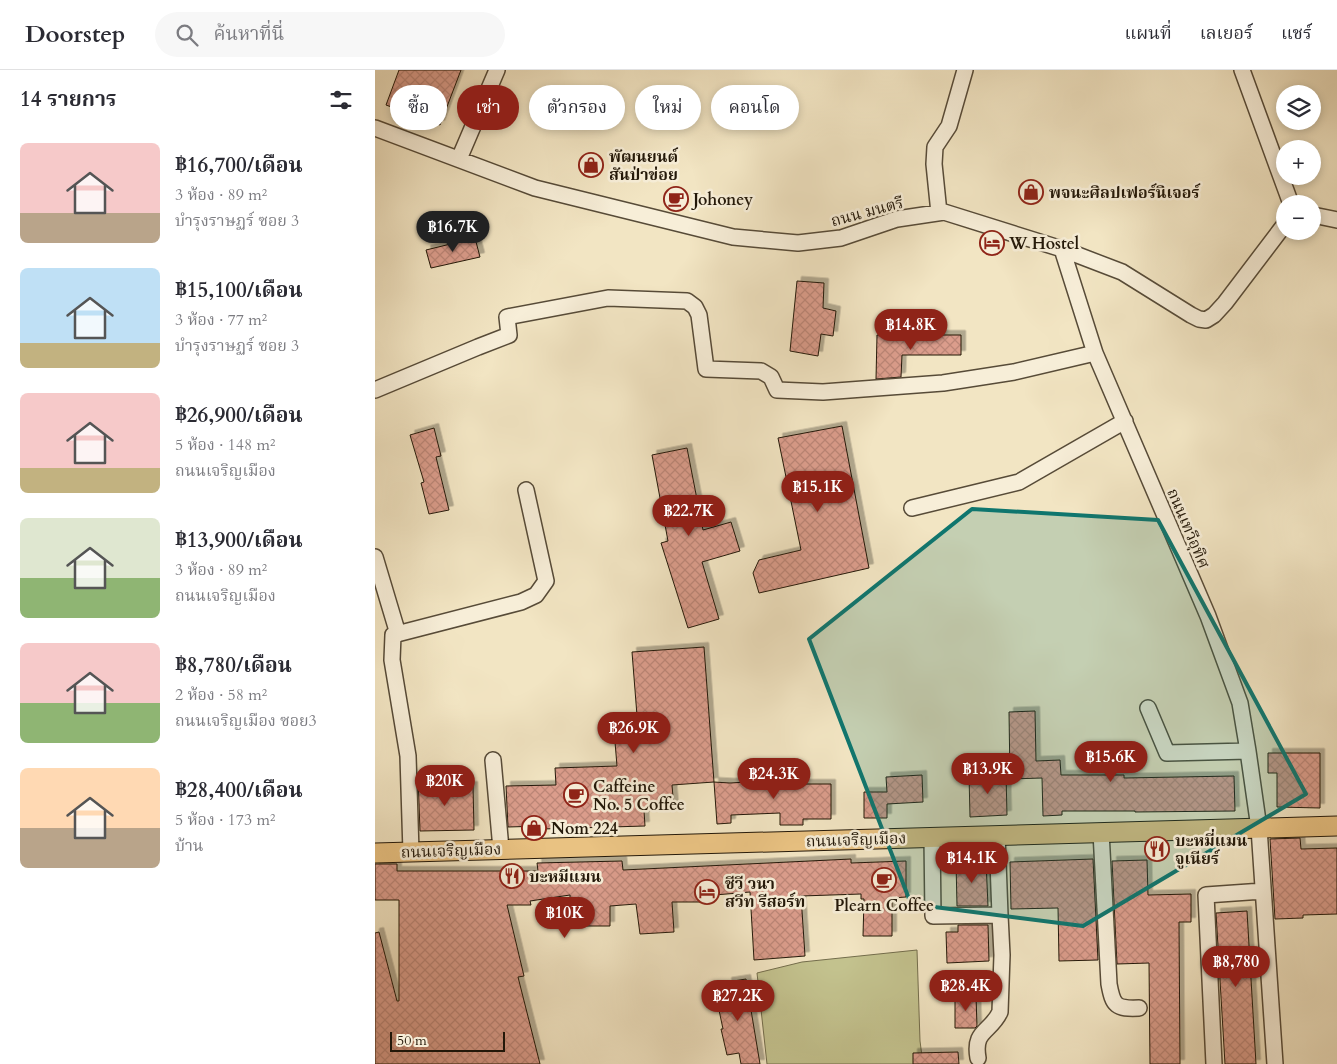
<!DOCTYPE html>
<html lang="th">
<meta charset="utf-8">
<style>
:root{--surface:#fff;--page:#f7f7f7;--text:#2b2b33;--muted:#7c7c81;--line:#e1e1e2;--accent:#8f2418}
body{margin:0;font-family:Cardo,"Noto Serif Thai",serif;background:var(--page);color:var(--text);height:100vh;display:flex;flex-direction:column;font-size:19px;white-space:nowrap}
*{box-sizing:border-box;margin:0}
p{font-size:16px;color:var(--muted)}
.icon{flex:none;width:28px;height:28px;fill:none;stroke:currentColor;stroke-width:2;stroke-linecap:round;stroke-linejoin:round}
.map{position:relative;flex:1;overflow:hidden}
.details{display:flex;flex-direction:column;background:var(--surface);width:375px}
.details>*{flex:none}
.guide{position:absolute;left:15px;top:15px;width:475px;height:45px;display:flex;gap:10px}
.buttons{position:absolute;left:901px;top:15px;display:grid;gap:10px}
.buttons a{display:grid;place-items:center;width:45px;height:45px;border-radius:50%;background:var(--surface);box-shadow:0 2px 8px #0003;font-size:25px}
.scale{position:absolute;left:15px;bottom:12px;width:115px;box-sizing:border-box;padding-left:5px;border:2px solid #231809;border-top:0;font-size:14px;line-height:18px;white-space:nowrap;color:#231809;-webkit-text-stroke:4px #f7eed8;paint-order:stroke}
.price{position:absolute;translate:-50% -42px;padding:0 11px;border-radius:18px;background:var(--accent);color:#fff;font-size:16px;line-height:32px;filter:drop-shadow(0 1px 2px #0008)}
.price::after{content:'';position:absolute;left:50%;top:30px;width:15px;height:11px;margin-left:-8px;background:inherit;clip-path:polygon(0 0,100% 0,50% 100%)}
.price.current{background:#222;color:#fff}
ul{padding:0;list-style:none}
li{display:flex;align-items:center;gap:15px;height:125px;padding:0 20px}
li span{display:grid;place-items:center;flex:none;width:140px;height:100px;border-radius:8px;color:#555}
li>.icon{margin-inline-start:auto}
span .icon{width:60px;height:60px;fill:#fffc;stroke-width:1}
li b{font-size:21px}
h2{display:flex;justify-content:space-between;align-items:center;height:60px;padding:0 20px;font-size:21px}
.tag{padding:0 18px;border-radius:22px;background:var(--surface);box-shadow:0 2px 8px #0003;font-size:18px;line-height:45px}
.tag.current{background:var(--accent);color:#fff}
header{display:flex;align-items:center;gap:30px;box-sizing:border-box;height:70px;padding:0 25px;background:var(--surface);border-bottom:1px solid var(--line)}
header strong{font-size:24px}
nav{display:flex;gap:28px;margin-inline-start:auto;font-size:18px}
.search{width:350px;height:45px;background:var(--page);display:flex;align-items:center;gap:12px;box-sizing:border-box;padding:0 18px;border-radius:28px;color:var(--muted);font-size:19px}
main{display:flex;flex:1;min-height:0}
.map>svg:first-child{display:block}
.green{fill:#c3c28e;stroke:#736d4c}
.building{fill:url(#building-cross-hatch);stroke:#231809;filter:url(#shadow)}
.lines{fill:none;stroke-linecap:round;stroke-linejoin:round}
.minor-casing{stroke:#574b38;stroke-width:18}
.major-casing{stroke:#231809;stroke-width:21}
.minor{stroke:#f7eed8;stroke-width:15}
.major{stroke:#e9c282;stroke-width:19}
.marked{fill:#0f766e;fill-opacity:0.2;stroke:#0f766e;stroke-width:4;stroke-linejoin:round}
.labels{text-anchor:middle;stroke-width:5;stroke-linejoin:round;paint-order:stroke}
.poi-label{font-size:16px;font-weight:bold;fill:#231809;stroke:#f7eed8;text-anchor:start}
.street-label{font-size:16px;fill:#231809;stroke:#f7eed8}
</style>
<header>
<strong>Doorstep</strong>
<div class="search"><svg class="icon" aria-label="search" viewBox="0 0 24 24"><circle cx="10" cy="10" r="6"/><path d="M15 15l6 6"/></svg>ค้นหาที่นี่</div>
<nav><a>แผนที่</a><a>เลเยอร์</a><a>แชร์</a></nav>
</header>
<main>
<section class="details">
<h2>14 รายการ<svg class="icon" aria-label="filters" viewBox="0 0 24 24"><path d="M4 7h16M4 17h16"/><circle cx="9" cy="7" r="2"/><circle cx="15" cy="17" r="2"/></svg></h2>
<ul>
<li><span style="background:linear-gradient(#f6c9c9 70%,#b9a48a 0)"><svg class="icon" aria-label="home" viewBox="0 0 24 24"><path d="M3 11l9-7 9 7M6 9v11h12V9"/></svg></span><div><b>฿16,700/เดือน</b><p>3 ห้อง · 89 m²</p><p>บำรุงราษฏร์ ซอย 3</p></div></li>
<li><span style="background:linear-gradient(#bfe0f5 75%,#c2b280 0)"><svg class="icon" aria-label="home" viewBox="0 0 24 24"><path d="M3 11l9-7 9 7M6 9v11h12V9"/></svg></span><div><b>฿15,100/เดือน</b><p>3 ห้อง · 77 m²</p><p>บำรุงราษฏร์ ซอย 3</p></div></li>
<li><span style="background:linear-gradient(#f6c9c9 75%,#c2b280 0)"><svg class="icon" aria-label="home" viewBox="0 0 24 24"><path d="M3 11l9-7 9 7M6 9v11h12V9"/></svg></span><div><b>฿26,900/เดือน</b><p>5 ห้อง · 148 m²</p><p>ถนนเจริญเมือง</p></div></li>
<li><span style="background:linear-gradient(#dfe7d0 60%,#8fb573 0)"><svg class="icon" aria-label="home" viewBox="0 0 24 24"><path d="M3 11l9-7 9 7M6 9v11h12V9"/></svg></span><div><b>฿13,900/เดือน</b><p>3 ห้อง · 89 m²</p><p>ถนนเจริญเมือง</p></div></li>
<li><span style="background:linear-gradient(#f6c9c9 60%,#8fb573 0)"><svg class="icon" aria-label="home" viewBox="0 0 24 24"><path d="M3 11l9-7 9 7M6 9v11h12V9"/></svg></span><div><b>฿8,780/เดือน</b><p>2 ห้อง · 58 m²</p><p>ถนนเจริญเมือง ซอย3</p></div></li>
<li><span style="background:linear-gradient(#ffd9b3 60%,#b9a48a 0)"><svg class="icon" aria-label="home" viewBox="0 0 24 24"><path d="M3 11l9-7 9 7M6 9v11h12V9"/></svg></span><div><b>฿28,400/เดือน</b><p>5 ห้อง · 173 m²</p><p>บ้าน</p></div></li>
</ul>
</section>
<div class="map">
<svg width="962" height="994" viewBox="0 0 962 994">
<defs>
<pattern id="building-cross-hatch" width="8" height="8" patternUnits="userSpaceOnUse" patternTransform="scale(1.25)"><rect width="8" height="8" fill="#db9d8c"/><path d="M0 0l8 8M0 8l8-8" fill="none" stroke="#bc8677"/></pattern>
<filter id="shadow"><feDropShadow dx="4.5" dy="-4.5" stdDeviation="0" flood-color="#0004"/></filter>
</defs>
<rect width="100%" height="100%" fill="#f2e5c3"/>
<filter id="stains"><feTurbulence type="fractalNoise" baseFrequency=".004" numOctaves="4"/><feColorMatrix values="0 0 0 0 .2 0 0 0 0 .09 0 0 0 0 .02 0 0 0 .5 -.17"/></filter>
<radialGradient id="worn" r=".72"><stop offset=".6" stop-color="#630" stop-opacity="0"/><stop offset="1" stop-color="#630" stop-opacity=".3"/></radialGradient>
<path class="green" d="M542,880L545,971L548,994H392L382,903L427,892Z"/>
<path class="building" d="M24,0H86L65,55L11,35Z
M100,168L105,187L56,198L51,180Z
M422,211L449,213L448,238L461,241L458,266L446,264L443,286L415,281Z
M502,265H586V285H527L526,307L501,309Z
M467,356L494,498L384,523L378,503L384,490L426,480L403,368Z
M59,358L66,386L61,387L74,440L54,444L46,413L49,412L35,365Z
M312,378L328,460L356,452L365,481L327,492L344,549L313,558L286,473L293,471L277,385Z
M329,577L339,712L297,715L299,739L269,741L270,756L167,759V756L133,757L131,716L181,715L180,698L242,696L240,672L264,671L257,582Z
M660,641L661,691L685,690L686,705H749V708L859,706L860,741L760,742V741H687V745L668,746L667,708L635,709L634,642Z
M893,683H945V738L902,737V703H893Z
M405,697H417L418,714H456V749H428V755H405V743L356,745V753L342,754L339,712L355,713L405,710Z
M631,704L632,745L595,747L594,705Z
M547,705L548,732L512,734V748H489V722H512L511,707Z
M55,706L56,719L98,716L99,760L45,761L43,707Z
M925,768L926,779L962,778V844L928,845V848L900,849L895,769Z
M476,789V793L531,791V827L517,828V866H488L489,829H486V824L426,826L430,886L379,890L375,822L328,826L326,832H297L299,862L265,864L261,834L235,836V856H211V838L195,835V825L155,831L156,835H132L149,906L143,907L165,994H0V863L4,862L22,931H24V830H0V794H22V801H163L162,793L247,791L248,800Z
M718,789L723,890L684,891L683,838L636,839L635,792Z
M772,790L773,825L816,824V852H804L805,994H775L774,893L742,894L737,791Z
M611,791L613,836H582L581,792Z
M872,841L881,994H850L841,843Z
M583,855H613L614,891L572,893L571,862H583Z
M371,909L377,940H376L385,994H366L364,983L352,985L346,959H348L340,921L353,918L352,912Z
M580,926H601L602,956L600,958H580Z
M583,982L584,994H538V983Z"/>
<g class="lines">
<defs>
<path id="minor" d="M867,0L916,134
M0,58L160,118L358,167L423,173L466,168L522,149L569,142L687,179L747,202L816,245L824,249L831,250L839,245L850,233L910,154
M84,89L122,0
M564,143L559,94L560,77L574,56L590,0
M938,145L962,150
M687,179L720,283L833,546L865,633L873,681L884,758L900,994
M0,320L103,277L134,265L132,247L233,228L312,231L320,237L324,245L331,299L386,301L396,307L402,320L448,322L568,313L639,302L720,283
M537,438L644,412L750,351
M0,487L23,564
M773,638L792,683L873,681
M118,690L126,779
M726,762L734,914C738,936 741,939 764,938
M557,767L558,846L625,845L622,765
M36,782L33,686L17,590L18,565L146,532L161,525L171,511L151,420
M603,988C598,960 615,963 625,942L627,885L625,845
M839,994L831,825L888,821"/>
<path id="major" d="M0,783L962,756"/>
</defs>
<use href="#minor" class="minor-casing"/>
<use href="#major" class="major-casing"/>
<use href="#minor" class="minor"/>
<use href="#major" class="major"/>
</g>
<path class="marked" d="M597,439L783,450L931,724L708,856L536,834L434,569Z"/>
<defs>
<symbol id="shop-ring" viewBox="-11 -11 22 22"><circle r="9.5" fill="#f7eed8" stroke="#8f2418" stroke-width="1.5"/><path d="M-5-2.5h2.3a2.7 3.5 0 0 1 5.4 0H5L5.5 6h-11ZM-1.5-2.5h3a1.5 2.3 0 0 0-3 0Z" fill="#8f2418"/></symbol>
<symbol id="cafe-ring" viewBox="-11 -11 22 22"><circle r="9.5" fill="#f7eed8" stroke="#8f2418" stroke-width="1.5"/><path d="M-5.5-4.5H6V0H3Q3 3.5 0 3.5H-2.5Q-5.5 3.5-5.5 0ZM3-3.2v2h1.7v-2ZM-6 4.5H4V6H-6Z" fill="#8f2418"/></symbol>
<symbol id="hotel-ring" viewBox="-11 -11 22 22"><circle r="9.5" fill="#f7eed8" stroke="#8f2418" stroke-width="1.5"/><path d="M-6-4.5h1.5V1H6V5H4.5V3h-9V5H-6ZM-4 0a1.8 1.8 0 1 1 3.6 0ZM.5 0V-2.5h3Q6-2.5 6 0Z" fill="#8f2418"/></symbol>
<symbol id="restaurant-ring" viewBox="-11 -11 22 22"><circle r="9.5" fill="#f7eed8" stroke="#8f2418" stroke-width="1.5"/><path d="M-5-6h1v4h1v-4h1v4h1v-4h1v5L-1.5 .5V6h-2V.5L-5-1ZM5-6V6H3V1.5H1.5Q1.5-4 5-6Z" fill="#8f2418"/></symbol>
</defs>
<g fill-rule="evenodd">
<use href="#shop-ring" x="202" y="81" width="28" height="28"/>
<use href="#shop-ring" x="642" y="108" width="28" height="28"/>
<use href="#cafe-ring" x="287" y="115" width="28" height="28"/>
<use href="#hotel-ring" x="603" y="159" width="28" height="28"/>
<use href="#cafe-ring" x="187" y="711" width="28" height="28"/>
<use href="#shop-ring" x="145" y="744" width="28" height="28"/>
<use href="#restaurant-ring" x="768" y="765" width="28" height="28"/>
<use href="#restaurant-ring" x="123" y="792" width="28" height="28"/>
<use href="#cafe-ring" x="495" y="796" width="28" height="28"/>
<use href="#hotel-ring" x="318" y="808" width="28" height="28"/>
</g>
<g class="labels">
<g class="poi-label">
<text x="234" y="92">พัฒนยนต์<tspan x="234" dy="18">สันป่าข่อย</tspan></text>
<text x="674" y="128">พจนะศิลปเฟอร์นิเจอร์</text>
<text x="318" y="135">Johoney</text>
<text x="634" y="179">W Hostel</text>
<text x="218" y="722">Caffeine<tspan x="218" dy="18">No. 5 Coffee</tspan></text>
<text x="176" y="764">Nom 224</text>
<text x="800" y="776">บะหมี่แมน<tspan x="800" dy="18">จูเนียร์</tspan></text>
<text x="154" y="812">บะหมีแมน</text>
<text x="350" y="819">ชีวี วนา<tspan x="350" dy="18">สวีท รีสอร์ท</tspan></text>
<text x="509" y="841" text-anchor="middle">Plearn Coffee</text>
</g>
<g class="street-label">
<text transform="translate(492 141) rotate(-15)" y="6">ถนน มนตรี</text>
<text transform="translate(814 458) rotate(67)" y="6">ถนนเทวีอุทิศ</text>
<text transform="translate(481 769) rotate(-2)" y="6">ถนนเจริญเมือง</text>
<text transform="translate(76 780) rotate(-2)" y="6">ถนนเจริญเมือง</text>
</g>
</g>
<rect width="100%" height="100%" filter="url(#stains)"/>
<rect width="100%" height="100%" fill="url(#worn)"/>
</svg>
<div class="buttons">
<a><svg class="icon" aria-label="layers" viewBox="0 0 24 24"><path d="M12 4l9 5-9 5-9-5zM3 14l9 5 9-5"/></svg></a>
<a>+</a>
<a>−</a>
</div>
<div class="scale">50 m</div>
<b class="price current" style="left:78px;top:183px">฿16.7K</b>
<b class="price" style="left:536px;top:281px">฿14.8K</b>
<b class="price" style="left:443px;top:443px">฿15.1K</b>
<b class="price" style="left:314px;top:467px">฿22.7K</b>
<b class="price" style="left:259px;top:684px">฿26.9K</b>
<b class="price" style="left:736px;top:713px">฿15.6K</b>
<b class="price" style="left:613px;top:725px">฿13.9K</b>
<b class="price" style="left:399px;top:730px">฿24.3K</b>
<b class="price" style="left:70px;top:737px">฿20K</b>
<b class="price" style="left:597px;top:814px">฿14.1K</b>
<b class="price" style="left:190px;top:869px">฿10K</b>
<b class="price" style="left:861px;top:918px">฿8,780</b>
<b class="price" style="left:591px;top:942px">฿28.4K</b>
<b class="price" style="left:363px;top:952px">฿27.2K</b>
<div class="guide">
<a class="tag">ซื้อ</a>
<a class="tag current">เช่า</a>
<a class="tag">ตัวกรอง</a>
<a class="tag">ใหม่</a>
<a class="tag">คอนโด</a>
</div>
</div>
</main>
